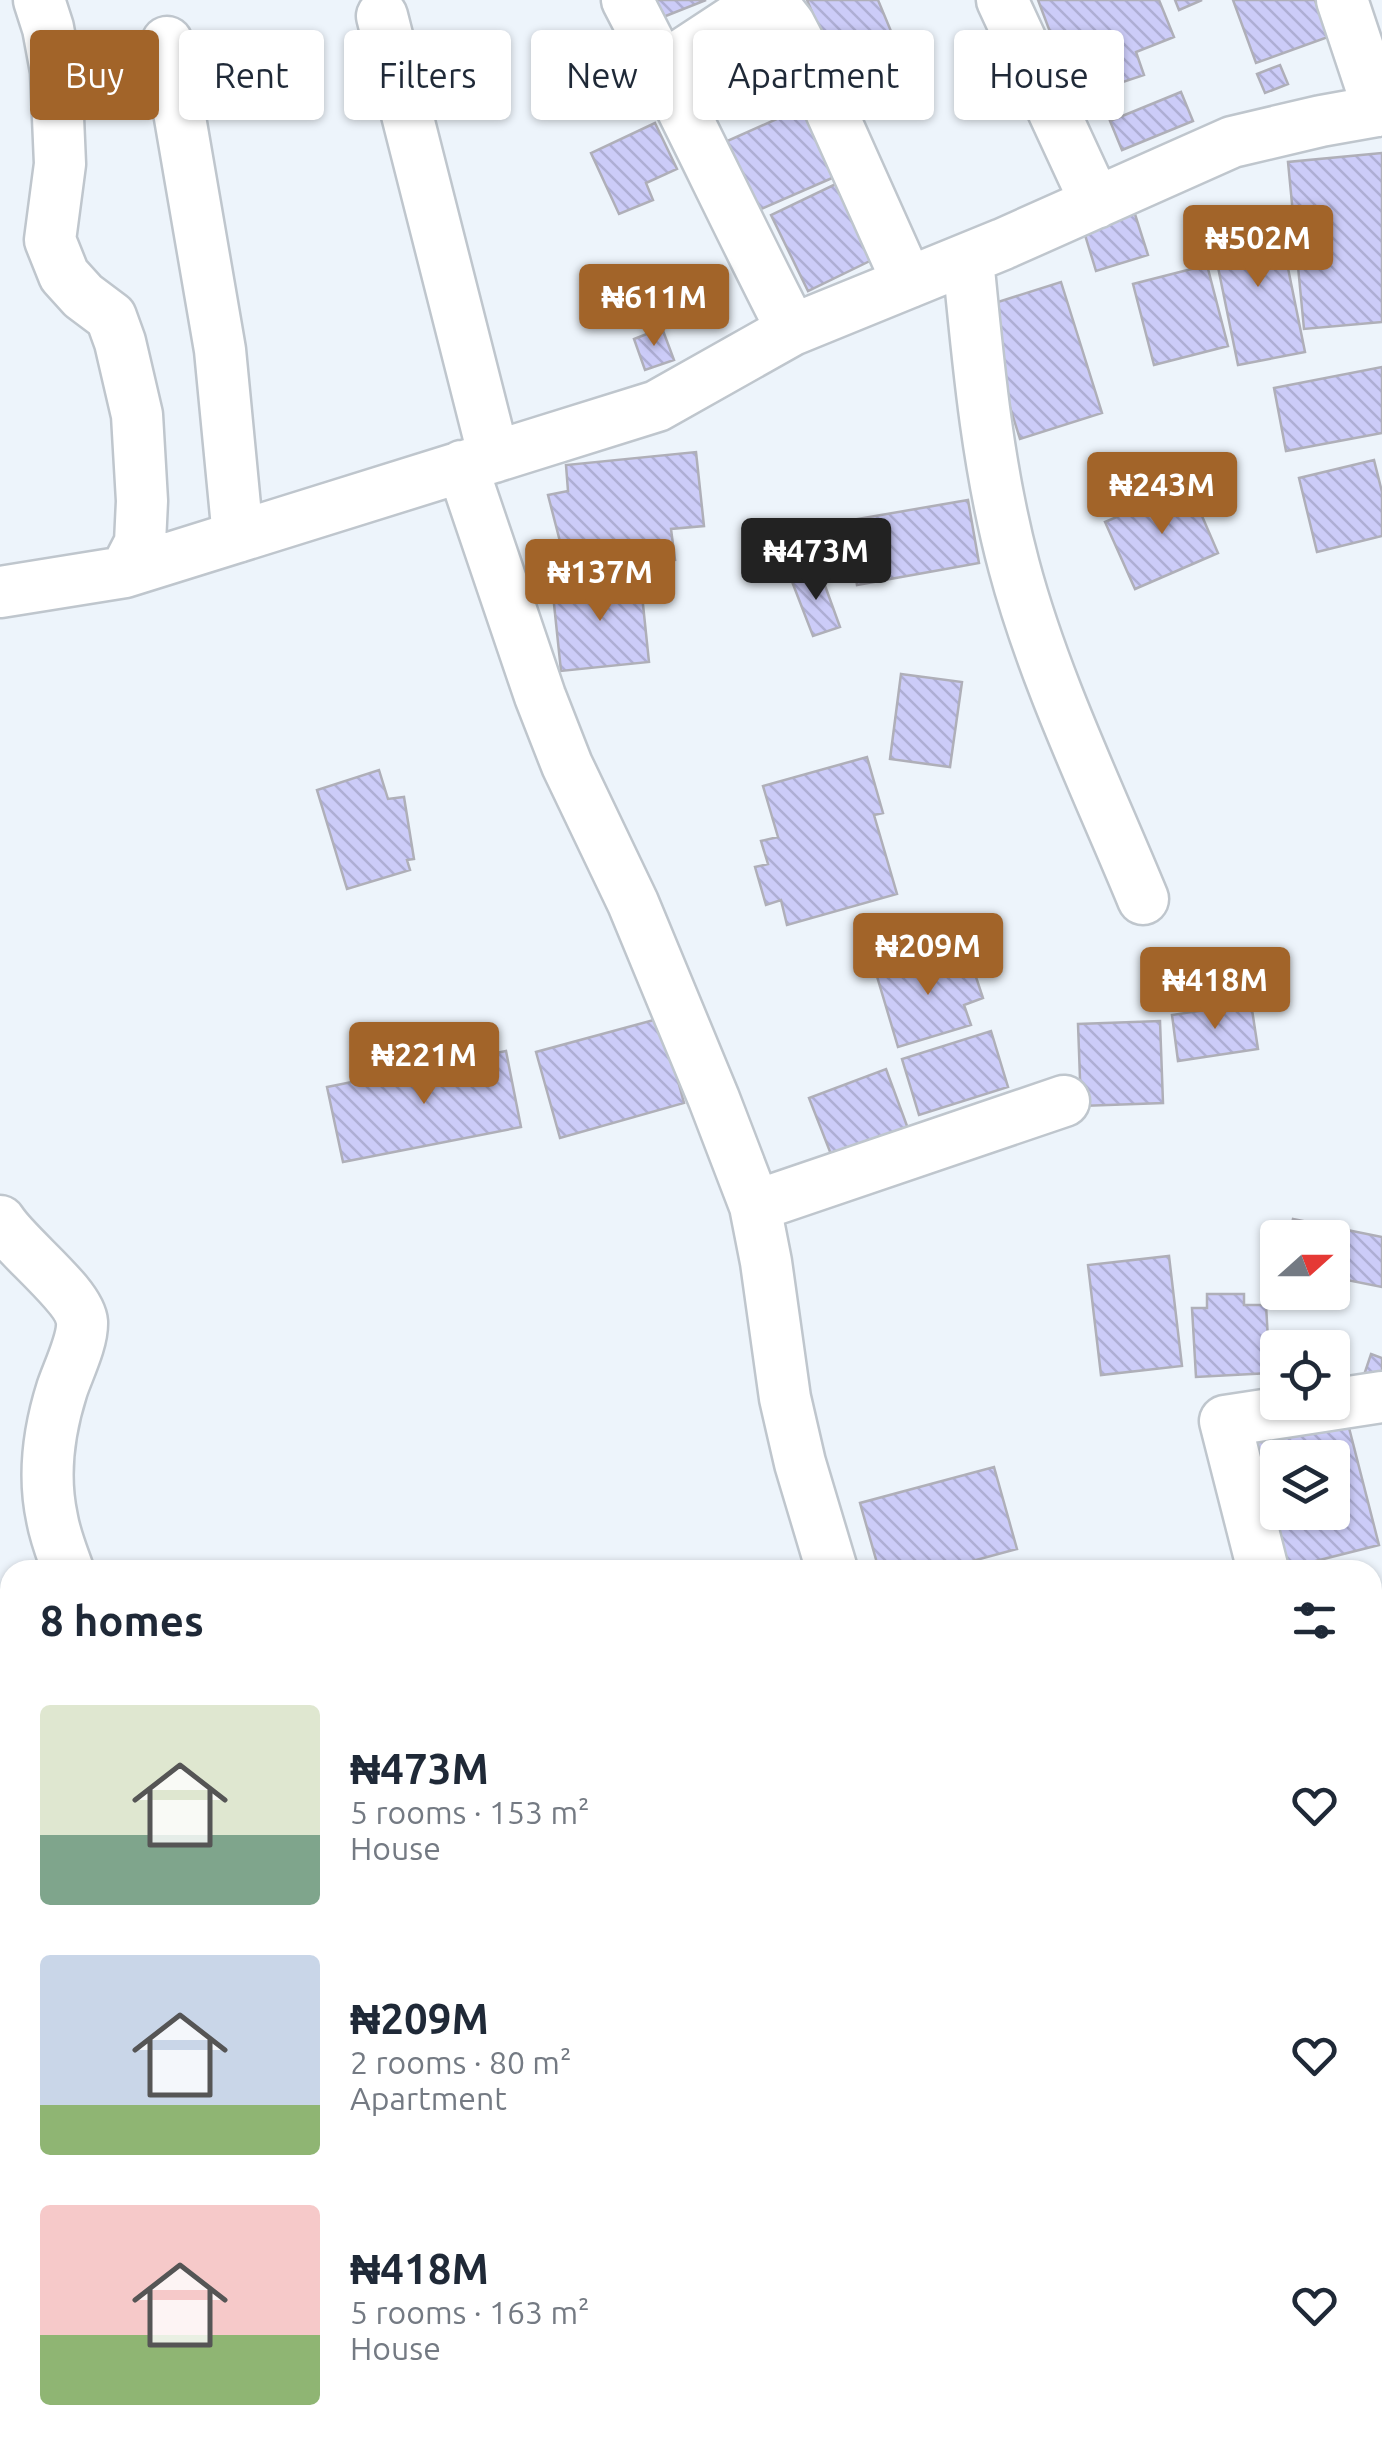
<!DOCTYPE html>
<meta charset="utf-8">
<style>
:root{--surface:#fff;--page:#f6f6f7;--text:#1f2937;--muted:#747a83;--accent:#a26429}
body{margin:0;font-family:Ubuntu,sans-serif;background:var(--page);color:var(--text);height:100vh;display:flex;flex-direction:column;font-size:38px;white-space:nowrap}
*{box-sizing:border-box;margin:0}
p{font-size:32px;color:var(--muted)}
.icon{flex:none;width:55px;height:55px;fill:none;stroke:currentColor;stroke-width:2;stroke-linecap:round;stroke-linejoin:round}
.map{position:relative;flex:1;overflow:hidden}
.drawer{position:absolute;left:0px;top:1560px;width:1382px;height:892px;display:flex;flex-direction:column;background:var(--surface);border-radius:30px 30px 0 0;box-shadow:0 2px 8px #0004}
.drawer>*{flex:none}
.banner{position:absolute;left:30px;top:30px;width:1322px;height:90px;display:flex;gap:20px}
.needle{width:65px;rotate:69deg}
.controls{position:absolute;left:1260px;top:1220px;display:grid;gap:20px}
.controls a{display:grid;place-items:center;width:90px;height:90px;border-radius:10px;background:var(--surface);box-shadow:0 2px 8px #0004;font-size:50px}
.price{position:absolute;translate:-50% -85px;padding:0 22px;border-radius:10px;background:var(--accent);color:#fff;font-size:32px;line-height:65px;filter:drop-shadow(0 2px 5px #0008)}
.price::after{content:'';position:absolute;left:50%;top:60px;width:30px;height:22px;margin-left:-15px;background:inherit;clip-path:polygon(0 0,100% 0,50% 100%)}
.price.selected{background:#222;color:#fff}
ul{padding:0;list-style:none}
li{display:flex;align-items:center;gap:30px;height:250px;padding:0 40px}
li span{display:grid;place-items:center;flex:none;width:280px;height:200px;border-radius:10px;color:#555}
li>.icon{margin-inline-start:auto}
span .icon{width:120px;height:120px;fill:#fffc;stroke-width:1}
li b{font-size:42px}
h2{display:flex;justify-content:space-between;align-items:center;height:120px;padding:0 40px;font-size:42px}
.tag{padding:0 35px;border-radius:10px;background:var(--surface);box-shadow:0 2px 8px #0004;font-size:35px;line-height:90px}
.tag.selected{background:var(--accent);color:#fff}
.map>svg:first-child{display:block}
.building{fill:url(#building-back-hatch);stroke:#afafb8;stroke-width:2.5;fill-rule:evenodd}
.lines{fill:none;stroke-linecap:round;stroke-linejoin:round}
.minor-casing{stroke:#bfc6cd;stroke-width:55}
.minor{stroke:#fff;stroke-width:50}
</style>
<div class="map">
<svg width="1382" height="2451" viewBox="0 0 1382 2451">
<defs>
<pattern id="building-back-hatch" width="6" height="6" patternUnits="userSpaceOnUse" patternTransform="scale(2.5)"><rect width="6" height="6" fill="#ccccf8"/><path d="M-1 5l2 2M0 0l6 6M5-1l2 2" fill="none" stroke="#aeaed4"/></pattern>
</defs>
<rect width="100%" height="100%" fill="#edf4fb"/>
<path class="building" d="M645,0H706L653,21Z
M807,0H878L898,48L838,74Z
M1038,0H1159L1174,37L1136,52L1144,75L1108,87L1101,64L1067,77Z
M1175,0H1202L1179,10Z
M1233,0H1315L1328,37L1256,63Z
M1280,65L1288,84L1265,93L1257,74Z
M1181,92L1193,121L1122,150L1110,121Z
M808,105L839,175L745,216L714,147Z
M655,123L677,169L646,183L653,200L619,214L591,153Z
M1382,153V322L1304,329L1288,162Z
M840,182L876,258L808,291L771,215Z
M1133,208L1148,255L1096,271L1082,225Z
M1277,214L1305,352L1238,365L1210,228Z
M1207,265L1228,346L1154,365L1133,284Z
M1061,282L1102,413L1020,439L979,308Z
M662,328L674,360L645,370L634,339Z
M1382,367V433L1286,451L1274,388Z
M696,452L704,526L671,529L675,560L595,571L592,550L564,557L548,495L568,491L566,465Z
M1374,460L1382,492V536L1317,552L1299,478Z
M1189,486L1218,553L1135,589L1105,522Z
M968,500L979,563L857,585L846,521Z
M819,569L840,627L813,636L791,579Z
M640,576L649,662L561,671L552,585Z
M901,674L962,682L950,767L890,759Z
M867,757L883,813L874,815L897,894L787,925L781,900L766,905L755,867L768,864L761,841L778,837L763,786Z
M379,770L388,799L404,797L414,859L407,860L410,870L347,889L317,790Z
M948,951L955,974L973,968L983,998L964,1005L971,1025L898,1047L876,973Z
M1251,1003L1258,1049L1178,1061L1172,1015Z
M661,1018L684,1103L560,1138L536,1052Z
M1160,1021L1163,1103L1081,1106L1078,1024Z
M991,1031L1008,1087L919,1115L902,1059Z
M506,1051L521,1127L343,1162L327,1087Z
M886,1069L910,1134L834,1162L809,1098Z
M1293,1219L1382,1237V1287L1332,1277V1238H1289Z
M1169,1256L1182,1366L1101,1375L1088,1265Z
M1207,1294H1244V1305H1266L1270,1373L1196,1377L1192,1308H1207Z
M1371,1354L1382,1358V1387L1362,1381Z
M1346,1416L1379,1545L1280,1570L1245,1441ZM1278,1458H1332V1512H1278Z
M994,1467L1017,1549L939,1570H879L860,1503Z
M10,1712V1811L0,1817V1718Z
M10,2431V2442H69L64,2451H0V2446Z"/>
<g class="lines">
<defs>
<path id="minor" d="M39,0L48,28L56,71L60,164L50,240L64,275L83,296L111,317L120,342L137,415L142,501L140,543L125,572
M627,0C684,109 736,221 792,330
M1002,0L1096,203
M1342,0L1379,111
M382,16L494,457
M167,42L220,350L238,537
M662,68L747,12L764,6L777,9L789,24L809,62L908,283
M968,259C978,362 987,465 1014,566C1044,679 1099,792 1143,899
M462,466L540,696L567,765L633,903L714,1099L755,1206L766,1262L785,1398L800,1463L832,1570
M0,592L125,572L657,406L792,330L1003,244L1232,142L1321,121L1382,110
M755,1206L1064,1101
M0,1221C17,1248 80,1295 82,1322C83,1341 68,1371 62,1389C49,1430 43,1476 52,1518C55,1536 62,1553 68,1570
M1263,1570L1225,1421L1382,1397
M1372,1761L1382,1759
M354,2451L359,2442"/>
</defs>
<use href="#minor" class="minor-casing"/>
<use href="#minor" class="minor"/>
</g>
</svg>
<div class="controls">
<a><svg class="needle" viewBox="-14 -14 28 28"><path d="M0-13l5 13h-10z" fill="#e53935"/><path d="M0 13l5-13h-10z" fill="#747a83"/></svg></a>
<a><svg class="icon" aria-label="locate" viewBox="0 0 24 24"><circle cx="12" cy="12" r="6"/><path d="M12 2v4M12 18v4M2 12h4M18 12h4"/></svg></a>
<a><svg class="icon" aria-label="layers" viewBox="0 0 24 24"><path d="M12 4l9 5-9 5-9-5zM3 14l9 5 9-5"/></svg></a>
</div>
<b class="price" style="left:1258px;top:290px">₦502M</b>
<b class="price" style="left:654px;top:349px">₦611M</b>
<b class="price" style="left:1162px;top:537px">₦243M</b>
<b class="price selected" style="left:816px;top:603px">₦473M</b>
<b class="price" style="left:600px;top:624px">₦137M</b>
<b class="price" style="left:928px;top:998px">₦209M</b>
<b class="price" style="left:1215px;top:1032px">₦418M</b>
<b class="price" style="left:424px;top:1107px">₦221M</b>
<div class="banner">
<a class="tag selected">Buy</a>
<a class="tag">Rent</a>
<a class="tag">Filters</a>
<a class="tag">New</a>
<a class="tag">Apartment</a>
<a class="tag">House</a>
</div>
<section class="drawer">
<h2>8 homes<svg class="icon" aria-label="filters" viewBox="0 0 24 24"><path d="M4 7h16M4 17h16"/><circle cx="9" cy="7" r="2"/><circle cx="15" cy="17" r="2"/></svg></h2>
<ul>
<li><span style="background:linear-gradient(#dfe7d0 65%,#7fa58c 0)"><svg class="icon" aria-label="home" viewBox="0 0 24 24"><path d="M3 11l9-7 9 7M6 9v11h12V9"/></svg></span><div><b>₦473M</b><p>5 rooms · 153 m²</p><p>House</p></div><svg class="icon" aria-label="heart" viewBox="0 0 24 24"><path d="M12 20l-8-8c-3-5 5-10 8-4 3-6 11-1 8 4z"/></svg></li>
<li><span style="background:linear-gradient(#c9d6e8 75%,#8fb573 0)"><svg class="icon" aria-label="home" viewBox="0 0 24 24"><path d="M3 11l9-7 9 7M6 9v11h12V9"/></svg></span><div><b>₦209M</b><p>2 rooms · 80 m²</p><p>Apartment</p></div><svg class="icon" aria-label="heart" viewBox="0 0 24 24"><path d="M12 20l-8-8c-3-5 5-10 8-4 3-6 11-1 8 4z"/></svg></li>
<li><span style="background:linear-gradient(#f6c9c9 65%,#8fb573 0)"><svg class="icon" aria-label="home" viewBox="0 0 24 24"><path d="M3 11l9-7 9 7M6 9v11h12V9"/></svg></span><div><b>₦418M</b><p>5 rooms · 163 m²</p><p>House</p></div><svg class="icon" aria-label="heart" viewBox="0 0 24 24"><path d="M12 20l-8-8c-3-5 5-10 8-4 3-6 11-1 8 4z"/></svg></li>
</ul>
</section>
</div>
